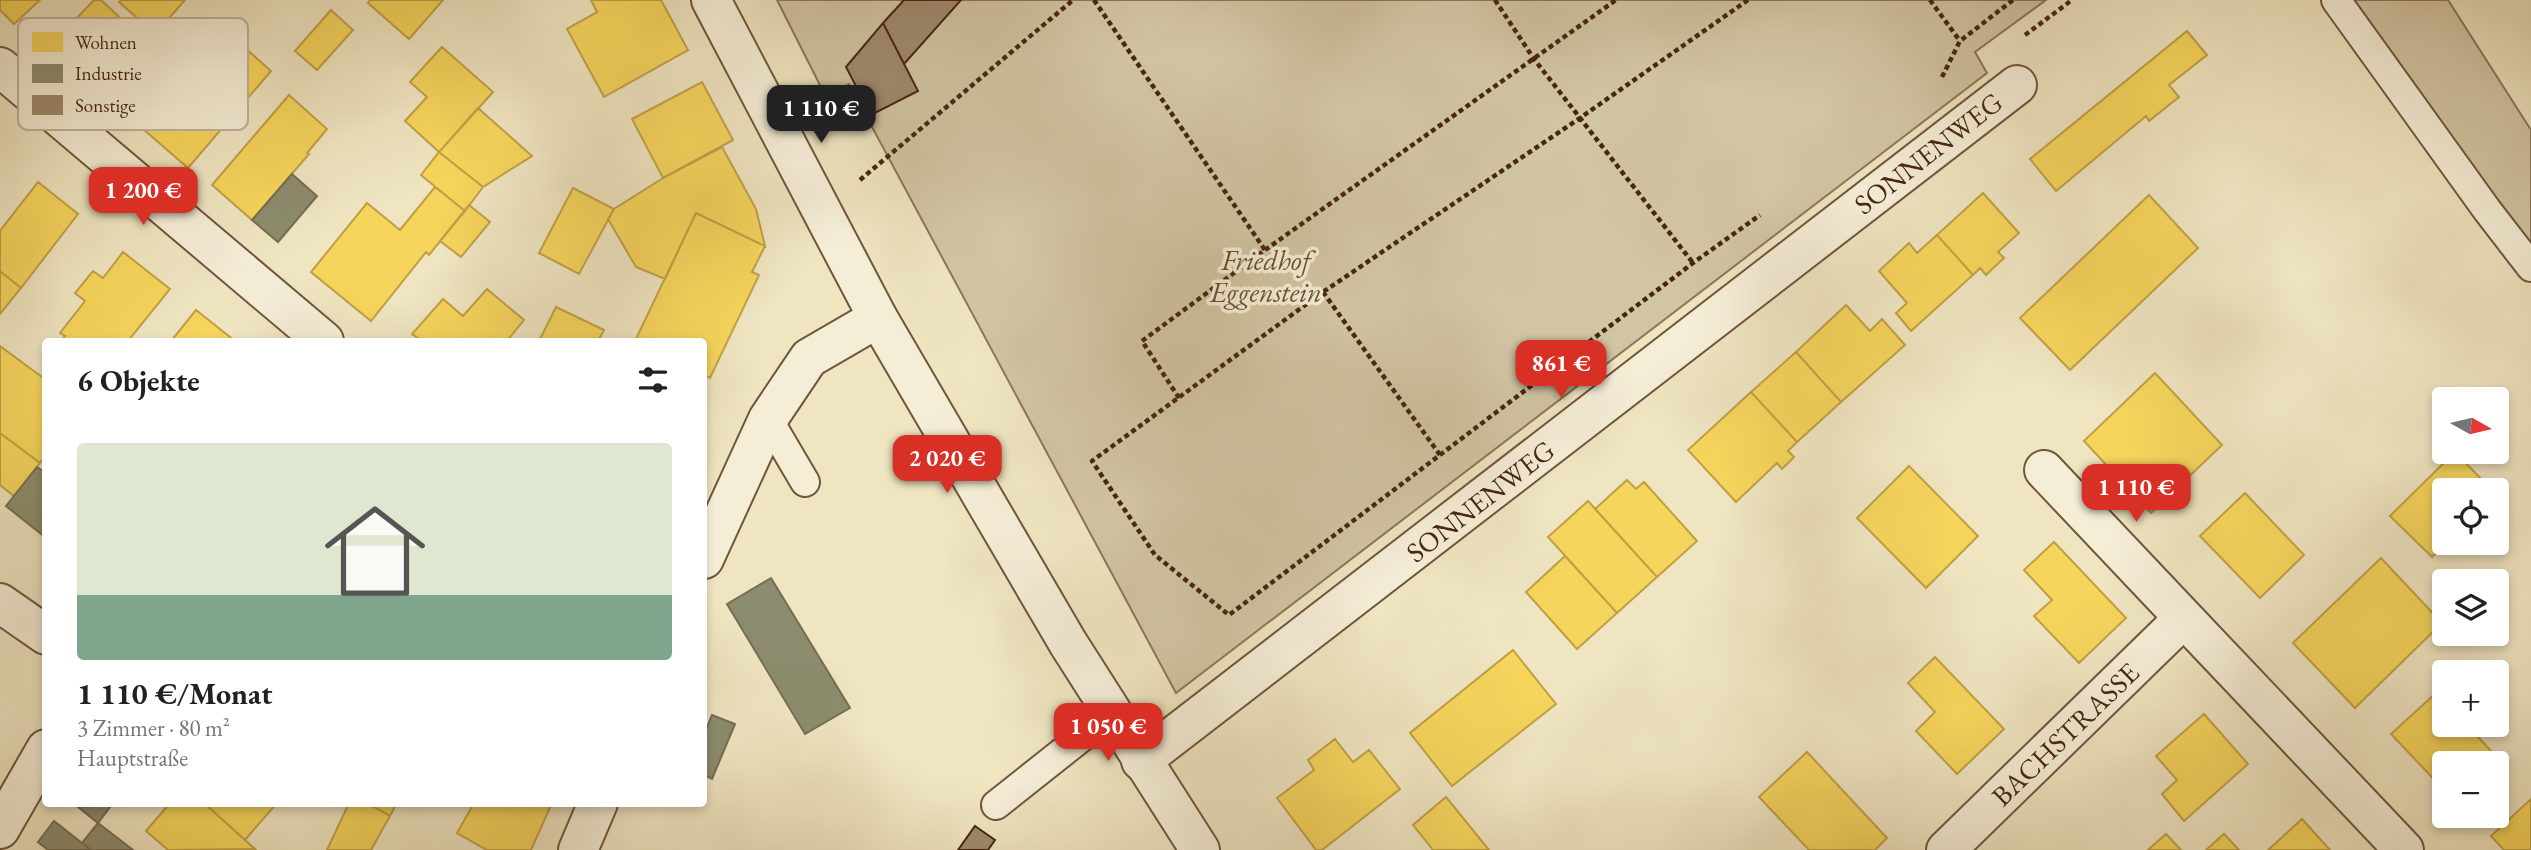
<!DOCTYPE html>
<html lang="de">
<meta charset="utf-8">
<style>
:root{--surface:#fff;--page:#f6f6f6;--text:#202124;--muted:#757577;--accent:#d93025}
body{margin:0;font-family:"EB Garamond",serif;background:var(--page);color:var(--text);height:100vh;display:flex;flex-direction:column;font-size:26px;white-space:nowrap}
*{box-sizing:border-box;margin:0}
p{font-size:23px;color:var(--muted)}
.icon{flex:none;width:38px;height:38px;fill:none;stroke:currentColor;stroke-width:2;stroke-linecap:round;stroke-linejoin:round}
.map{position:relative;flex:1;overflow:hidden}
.side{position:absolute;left:42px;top:338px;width:665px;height:469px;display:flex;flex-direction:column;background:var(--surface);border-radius:7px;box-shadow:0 4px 10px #0003}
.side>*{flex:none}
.needle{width:46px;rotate:98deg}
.tools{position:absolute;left:2432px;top:387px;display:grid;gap:14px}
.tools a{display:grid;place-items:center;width:77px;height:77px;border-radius:7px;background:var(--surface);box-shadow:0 4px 10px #0003;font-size:35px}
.price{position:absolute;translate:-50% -60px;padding:0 16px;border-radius:14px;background:var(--accent);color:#fff;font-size:23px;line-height:46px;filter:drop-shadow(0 2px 4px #0008)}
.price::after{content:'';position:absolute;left:50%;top:42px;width:21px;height:16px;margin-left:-10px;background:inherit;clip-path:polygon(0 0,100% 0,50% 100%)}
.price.selected{background:#222;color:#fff}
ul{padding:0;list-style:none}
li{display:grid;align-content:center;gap:14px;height:371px;padding:0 35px}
li span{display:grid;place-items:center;height:217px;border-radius:7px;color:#555}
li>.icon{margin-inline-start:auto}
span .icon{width:126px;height:126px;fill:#fffc;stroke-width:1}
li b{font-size:30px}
h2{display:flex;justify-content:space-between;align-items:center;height:84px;padding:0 35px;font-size:30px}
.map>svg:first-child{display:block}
.green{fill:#d2c5a3;stroke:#8c7659;stroke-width:2}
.homes{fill:#f6d55c;stroke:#c1a045;stroke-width:2}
.industry{fill:#8c8c6e;stroke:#776d52;stroke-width:2}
.building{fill:#9e896c;stroke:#46260f;stroke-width:2}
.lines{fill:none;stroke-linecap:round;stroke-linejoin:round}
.service-casing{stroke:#70563c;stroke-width:32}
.minor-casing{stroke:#70563c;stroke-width:42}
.tertiary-casing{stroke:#70563c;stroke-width:42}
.path{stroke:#46260f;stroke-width:4.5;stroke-dasharray:5 3.5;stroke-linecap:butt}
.service{stroke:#f5eed7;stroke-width:28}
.minor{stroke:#f5eed7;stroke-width:38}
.tertiary{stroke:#f5eed7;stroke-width:38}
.labels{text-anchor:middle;stroke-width:7;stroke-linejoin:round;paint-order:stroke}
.street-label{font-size:28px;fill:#46260f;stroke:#f5eed7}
.park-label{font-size:28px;font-style:italic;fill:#694e34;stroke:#f5eed7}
.key{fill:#f5eed7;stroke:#c0b29b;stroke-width:2}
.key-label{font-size:19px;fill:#46260f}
</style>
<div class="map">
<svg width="2531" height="850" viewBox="0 0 2531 850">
<rect width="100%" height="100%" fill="#efe5c1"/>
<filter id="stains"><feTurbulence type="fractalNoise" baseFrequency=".00286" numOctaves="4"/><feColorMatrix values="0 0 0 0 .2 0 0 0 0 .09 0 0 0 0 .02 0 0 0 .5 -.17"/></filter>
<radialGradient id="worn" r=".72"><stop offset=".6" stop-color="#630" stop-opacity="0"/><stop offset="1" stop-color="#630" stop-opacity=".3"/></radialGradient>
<path class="green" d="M777,0H2046L1975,52L1987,73L1176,693L849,84L826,97Z
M2352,0H2448L2531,130V244L2414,90Z"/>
<path class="homes" d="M0,0H40L14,24L0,10Z
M94,0H101L146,42L97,94L48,48Z
M121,0H185L155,34L119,2Z
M370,0H443L409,39L368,3Z
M591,0H661L688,50L604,97L567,29L597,12Z
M331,10L353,30L317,70L295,51Z
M2187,31L2207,55L2169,85L2179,97L2149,121L2146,116L2056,191L2030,159Z
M235,39L271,71L188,168L128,116L177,57L214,88L225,75L212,65Z
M442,47L493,92L439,152L405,121L427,97L410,82Z
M702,82L733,140L663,178L632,119Z
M289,95L327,129L307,153L309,154L252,220L212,185Z
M478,108L532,156L483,187L439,152Z
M722,147L756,209L765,246L696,213L665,279L636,267L608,219L614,209L663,178Z
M439,152L483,187L465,211L421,175Z
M38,182L78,214L21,288L0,271V231Z
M435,187L465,211L429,255L426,252L371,321L311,272L367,203L400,230Z
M573,188L614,209L579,274L539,253Z
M1983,193L2019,233L1998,252L2004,258L1986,275L1980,268L1973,275L1937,235Z
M2149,195L2198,248L2070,370L2020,318Z
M469,205L490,222L461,257L440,241Z
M696,213L765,246L752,272L759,275L710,378L704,375V341H635Z
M1937,235L1973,275L1911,331L1896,313L1907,303L1879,271L1909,243L1917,253Z
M123,252L170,289L128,341H61L65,336L60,333L85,301L75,293L93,271L103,278Z
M0,271L21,288L0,314Z
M487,289L524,320L507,341H422L412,334L443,299L463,316Z
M1846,305L1870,331L1882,319L1905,345L1841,402L1796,352Z
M556,307L604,330L598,341H544L540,339Z
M196,310L235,341H171Z
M0,346L46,380V456L40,463L0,433Z
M1796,352L1841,402L1797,442L1751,392Z
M2155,373L2222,445L2151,513L2084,441Z
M1751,392L1797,442L1788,451L1794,457L1782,469L1777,463L1736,502L1688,450Z
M0,433L40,463L14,496L0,485Z
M2455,452L2492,490H2445V542H2447L2432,557L2390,516Z
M1909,466L1978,536L1926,588L1857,518Z
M1627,480L1636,489L1644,482L1697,541L1657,577L1595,509Z
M2245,493L2304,555L2260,598L2200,536Z
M1588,501L1657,577L1617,613L1548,537Z
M2054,542L2126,618L2079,663L2034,616L2052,600L2024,570Z
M1565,556L1617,613L1577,649L1526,592Z
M2381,558L2442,623L2355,708L2293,643Z
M1513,650L1556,704L1452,786L1410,733Z
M1935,657L2004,729L1957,774L1916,731L1935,712L1908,683Z
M2436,693L2445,702V724H2466L2492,752L2481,763H2445V791L2391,734Z
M2204,714L2248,764L2184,821L2162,794L2177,780L2156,756Z
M1335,739L1353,762L1369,750L1400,789L1322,850H1316L1277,798L1314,770L1308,760Z
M1807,752L1887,838L1875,850H1809L1759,797Z
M1446,797L1489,850H1433L1413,825Z
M2531,799V850H2504L2491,836Z
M170,803H204L255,849L168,850L146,831Z
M204,803H277L245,840Z
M349,803H367L390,816L371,850H327Z
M367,803H397L390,816Z
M474,803H552L531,850H487L457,833Z
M2302,819L2330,850H2268Z
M2166,834L2181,850H2148Z
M2224,834L2239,850H2206Z"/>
<path class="industry" d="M292,174L317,196L278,242L252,220Z
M37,467L46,473V538L6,506Z
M771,578L850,708L805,734L727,604Z
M712,715L735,724L712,779L704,775V735Z
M73,803H113L98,823Z
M54,821L82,843L91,850H48L38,842Z
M98,823L133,850H91L82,843Z"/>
<path class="building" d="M904,0H961L904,64L883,23Z
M883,23L918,91L871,115L846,67Z
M975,826L995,840L988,850H958Z"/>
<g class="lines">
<defs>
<path id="service" d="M2336,0L2487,210L2531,267
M768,419L805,482
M996,805L1112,713"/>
<path id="minor" d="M0,67L324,341
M2044,470L2184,618
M704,559L768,419L809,358L878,318
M0,603L46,635
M1141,761L2017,85
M0,829L46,749
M578,850L598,803
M1946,850L2184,618L2404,850"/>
<path id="tertiary" d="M711,0L878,318L1068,643L1200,850"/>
</defs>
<use href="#service" class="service-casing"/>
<use href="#minor" class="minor-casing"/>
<use href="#tertiary" class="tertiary-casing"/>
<path class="path" d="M1094,0L1265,250
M1495,0L1534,59L1693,263
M1748,0L1580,118L1323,292L1092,461L1155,555L1229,615L1693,263L1760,215
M1930,0L1960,41
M2025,35L2072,0
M1942,77L1960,41L2013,0
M860,180L1073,0
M1323,292L1440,455
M1179,398L1142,341L1265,250L1616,0"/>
<use href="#service" class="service"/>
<use href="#minor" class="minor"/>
<use href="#tertiary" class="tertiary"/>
</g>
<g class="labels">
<g class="street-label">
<text transform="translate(1928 153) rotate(-38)" y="10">SONNENWEG</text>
<text transform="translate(1480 501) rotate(-38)" y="10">SONNENWEG</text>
<text transform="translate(2065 734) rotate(-44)" y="10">BACHSTRASSE</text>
</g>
<g class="park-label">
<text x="1266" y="270">Friedhof<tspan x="1266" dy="32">Eggenstein</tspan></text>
</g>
</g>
<rect x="18" y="18" width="230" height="112" rx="10" class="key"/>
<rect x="32" y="32" width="31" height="20" fill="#f6d55c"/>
<rect x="32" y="64" width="31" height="19" fill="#8c8c6e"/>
<rect x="32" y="95" width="31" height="20" fill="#9e896c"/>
<g class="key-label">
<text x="75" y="49">Wohnen</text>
<text x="75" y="80">Industrie</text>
<text x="75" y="112">Sonstige</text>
</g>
<rect width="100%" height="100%" filter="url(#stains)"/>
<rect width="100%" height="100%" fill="url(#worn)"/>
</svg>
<div class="tools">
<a><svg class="needle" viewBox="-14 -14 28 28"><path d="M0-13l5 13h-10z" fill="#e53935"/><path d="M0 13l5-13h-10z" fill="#757577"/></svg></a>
<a><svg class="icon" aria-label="locate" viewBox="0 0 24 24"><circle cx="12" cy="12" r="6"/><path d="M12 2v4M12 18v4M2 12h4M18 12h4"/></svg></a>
<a><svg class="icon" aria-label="layers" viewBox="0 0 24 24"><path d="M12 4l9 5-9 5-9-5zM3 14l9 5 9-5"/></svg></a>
<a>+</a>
<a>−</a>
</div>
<b class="price selected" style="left:821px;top:145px">1 110 €</b>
<b class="price" style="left:143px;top:227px">1 200 €</b>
<b class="price" style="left:1561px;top:400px">861 €</b>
<b class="price" style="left:947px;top:495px">2 020 €</b>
<b class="price" style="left:2136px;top:524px">1 110 €</b>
<b class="price" style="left:1108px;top:763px">1 050 €</b>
<section class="side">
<h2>6 Objekte<svg class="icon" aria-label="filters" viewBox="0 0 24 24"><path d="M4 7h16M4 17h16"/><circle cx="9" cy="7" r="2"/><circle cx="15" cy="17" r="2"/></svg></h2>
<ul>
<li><span style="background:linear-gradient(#dfe7d0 70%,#7fa58c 0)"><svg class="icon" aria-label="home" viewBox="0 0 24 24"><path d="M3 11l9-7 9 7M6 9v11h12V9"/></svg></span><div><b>1 110 €/Monat</b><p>3 Zimmer · 80 m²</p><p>Hauptstraße</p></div></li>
</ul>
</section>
</div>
